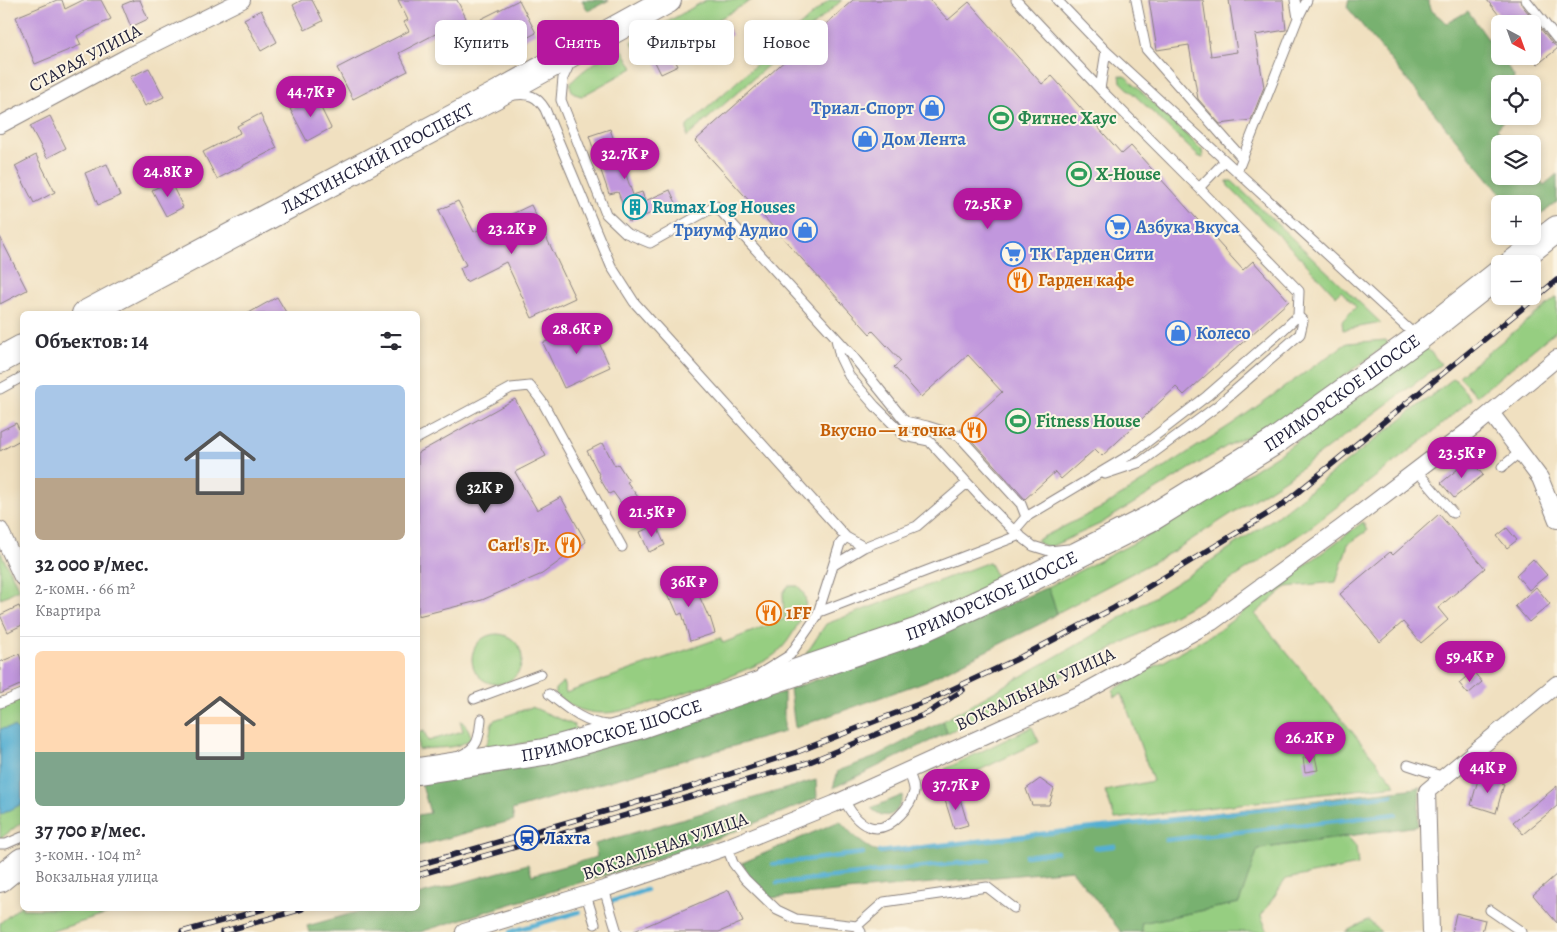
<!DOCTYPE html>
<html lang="ru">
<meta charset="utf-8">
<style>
:root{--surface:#fff;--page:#f7f7f7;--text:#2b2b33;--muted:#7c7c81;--line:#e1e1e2;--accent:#b5179e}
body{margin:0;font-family:Alegreya,serif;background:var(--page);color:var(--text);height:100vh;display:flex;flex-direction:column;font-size:19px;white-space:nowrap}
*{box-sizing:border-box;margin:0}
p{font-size:16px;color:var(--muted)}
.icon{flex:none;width:28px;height:28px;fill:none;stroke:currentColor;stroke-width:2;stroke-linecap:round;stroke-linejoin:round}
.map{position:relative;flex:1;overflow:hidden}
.sheet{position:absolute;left:20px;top:311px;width:400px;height:600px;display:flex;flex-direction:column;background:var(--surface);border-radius:8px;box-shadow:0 2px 8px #0003}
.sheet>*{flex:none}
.banner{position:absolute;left:435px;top:20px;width:475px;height:45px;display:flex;gap:10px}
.needle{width:32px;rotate:139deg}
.fabs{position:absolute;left:1491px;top:15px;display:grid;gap:10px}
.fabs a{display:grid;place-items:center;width:50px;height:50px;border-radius:8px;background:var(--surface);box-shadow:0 2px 8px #0003;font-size:25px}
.price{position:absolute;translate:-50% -42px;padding:0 11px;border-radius:18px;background:var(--accent);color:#fff;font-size:16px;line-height:32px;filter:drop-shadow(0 1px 2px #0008)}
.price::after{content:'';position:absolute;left:50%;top:30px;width:15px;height:11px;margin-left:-8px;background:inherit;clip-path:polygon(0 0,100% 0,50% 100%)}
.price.current{background:#222;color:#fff}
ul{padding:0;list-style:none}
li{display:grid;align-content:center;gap:10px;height:265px;padding:0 15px}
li+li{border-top:1px solid var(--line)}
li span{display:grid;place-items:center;height:155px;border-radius:8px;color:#555}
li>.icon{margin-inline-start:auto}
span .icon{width:90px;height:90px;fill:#fffc;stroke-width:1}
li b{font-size:21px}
h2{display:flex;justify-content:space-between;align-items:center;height:60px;padding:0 15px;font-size:21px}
.tag{padding:0 18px;border-radius:8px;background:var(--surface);box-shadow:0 2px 8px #0003;font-size:18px;line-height:45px}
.tag.current{background:var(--accent);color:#fff}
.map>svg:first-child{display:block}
.green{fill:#96ce81;stroke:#5c785e}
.forest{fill:#78b16f;stroke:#4d6a55}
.water{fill:#54afd2;stroke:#3b6886}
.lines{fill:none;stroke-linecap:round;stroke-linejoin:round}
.stream{stroke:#54afd2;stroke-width:4.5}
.building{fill:#c197dd}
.service-casing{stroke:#89817e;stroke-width:11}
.minor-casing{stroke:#89817e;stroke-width:18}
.primary-casing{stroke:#89817e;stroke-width:28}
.service{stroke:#fff;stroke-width:9}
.minor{stroke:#fff;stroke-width:16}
.primary{stroke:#fff;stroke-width:26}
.rail-casing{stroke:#22223b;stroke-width:5.5}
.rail{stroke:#fcf5e5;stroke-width:4;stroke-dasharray:11;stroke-linecap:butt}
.labels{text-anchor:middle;stroke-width:4;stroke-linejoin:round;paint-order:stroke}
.street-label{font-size:18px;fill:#22223b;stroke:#fcf5e5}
.shop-label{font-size:18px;font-weight:bold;fill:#366cbe;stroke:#fcf5e5;text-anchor:start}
.leisure-label{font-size:18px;font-weight:bold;fill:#27864d;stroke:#fcf5e5;text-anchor:start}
.culture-label{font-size:18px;font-weight:bold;fill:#0d838f;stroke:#fcf5e5;text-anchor:start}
.food-label{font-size:18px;font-weight:bold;fill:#c56008;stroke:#fcf5e5;text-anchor:start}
.transit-label{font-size:18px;font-weight:bold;fill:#164399;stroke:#fcf5e5;text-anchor:start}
</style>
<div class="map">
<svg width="1557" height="932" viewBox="0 0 1557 932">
<rect width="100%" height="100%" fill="#fcf5e5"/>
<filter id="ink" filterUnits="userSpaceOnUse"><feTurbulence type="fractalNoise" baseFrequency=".02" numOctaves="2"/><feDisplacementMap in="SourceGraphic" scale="10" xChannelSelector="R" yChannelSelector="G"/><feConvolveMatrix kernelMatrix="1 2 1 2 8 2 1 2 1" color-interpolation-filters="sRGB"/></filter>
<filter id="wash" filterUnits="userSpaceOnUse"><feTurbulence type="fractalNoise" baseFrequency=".0096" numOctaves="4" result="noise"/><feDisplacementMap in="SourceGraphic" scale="20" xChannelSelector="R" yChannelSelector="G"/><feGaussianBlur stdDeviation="1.12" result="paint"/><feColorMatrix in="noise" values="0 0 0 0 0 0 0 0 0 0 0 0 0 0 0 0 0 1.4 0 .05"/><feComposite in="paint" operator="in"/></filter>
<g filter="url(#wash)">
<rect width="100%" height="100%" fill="#f0e0c0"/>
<path class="green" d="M706,0H752L643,63L632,42Z
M829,0H842L687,137V126Z
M621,47L633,68L582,96C574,95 571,91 570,84C584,67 603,58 621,47Z
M1120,75L1126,77L1202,150L1203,158L1198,156L1121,82Z
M1227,181H1232L1381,323L1343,330L1342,321L1356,307L1341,291L1336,296L1295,252L1228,186Z
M1557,297V330L1477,396L1459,376Z
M1386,340L1388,344L1286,418L1227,446L1100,524L1050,547L1040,544L1037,540L1103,507L1232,424L1347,343Z
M1427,348L1441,364L1290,476L1172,552L1057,613L1048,587L1161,529L1282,452Z
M1454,378L1471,399L1427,437L1308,529L1199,601L1025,697L947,733L943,721L1090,637L1200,568L1276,517Z
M1363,522L1367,531L1348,544L1336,582L1286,587L1255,614L1396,785L1115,819L1105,791L1153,781L1122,694L1115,697L1113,690L1218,631Z
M0,551L19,589L0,599Z
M989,562L1001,585L813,660L809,659L806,654L826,624Z
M788,586H798C809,598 807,605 800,620C793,634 784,649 770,658C759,665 746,669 735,674C704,687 673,697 641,706C629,709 616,713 603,713C583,713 570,707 555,694V689L563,682L566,693L720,638L723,643L784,619L783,593Z
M472 659a25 25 0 1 1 50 0a25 25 0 1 1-50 0Z
M22,697V822L0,839V707Z
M532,707L574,725L577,730L572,734L483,751L489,739L492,723L494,720Z
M460,720C466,725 470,730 471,738C458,751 434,746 418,750V733L424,731L428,741L463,731Z
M1032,727L1039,742L952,783L945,769Z
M1348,837L1356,846L1358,865L1286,879L1261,916L1268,932H1142L1141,923L1239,903L1257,849Z
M22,905V909H124L49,932H0V923Z
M1368,920L1381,932H1345Z"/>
<path class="forest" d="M582,0H609L588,11Z
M1349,0H1428L1432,11L1447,23L1468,11L1514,76L1513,84H1500V116H1508L1497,129L1509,144H1500V176H1532L1533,172L1544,185L1557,174V202L1533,221L1532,204H1509L1347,7Z
M1048,587L1057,613L1042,623L926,681L795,728L790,689L921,643Z
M784,692V732L577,790L512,810L514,820L418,846V815L430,813L421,782L559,759Z
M943,721L947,733L833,788L838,771L873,758Z
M816,780L817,798L728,834L660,858L420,932H309L307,926L368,909H418V895L528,864L532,875L597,857L595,844Z
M1420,787L1418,826L1258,849L1239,903L1141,923L1142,932H1121L1072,870L770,898C758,887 749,878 742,863L840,821C854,836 863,847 883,854L1409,789Z
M903,795C899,814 887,823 871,808Z"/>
<path class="water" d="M14,727L22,735V804L0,815V729Z"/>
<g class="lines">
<path class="stream" d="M1166,840L1396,814
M1095,848L1114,846
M879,852L1392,795
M1026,856L1057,852
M773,864L863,853
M777,883L988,860
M613,901L646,890
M510,932L579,912"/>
</g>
<g id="blocks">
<path class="building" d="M57,0H62L65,9L83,0H101L111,19L77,36L81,45L35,64L16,17Z
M134,0H140L148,19L131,27L122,5Z
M302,0H312L323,21L305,30L293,5Z
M398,0H457L466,18L399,53L408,71L353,99L337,68L409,31L404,22L408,20Z
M519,0L536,33L499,53L481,19Z
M853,0H930L948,20L969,2L1042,84L1052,76L1122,154L1131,146L1243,270L1253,261L1289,301L1184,395L1176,387L1102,456L1095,449L1061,479L1055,472L1025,499L964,432L960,430L1002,392L968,355L921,397L894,367L901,361L873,331L870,334L695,141Z
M1149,0H1203L1211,56L1237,52L1229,0H1283L1286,30L1255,35L1264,87L1251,120L1220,124L1198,99L1189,45L1157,50Z
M1487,0H1520L1521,4L1552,43L1557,47V49L1538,64L1532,57V24H1506Z
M261,10L277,42L261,51L244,19Z
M726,22L732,35L718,41L712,28Z
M670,50L678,66L661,74L653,58Z
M149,68L164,97L145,106L130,77Z
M315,96L331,128L307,141L290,109Z
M260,114L277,148L217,179L203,152L240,133L237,126Z
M50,116L66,148L47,158L30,126Z
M610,129L633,195L642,192L645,201L670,190L677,205L663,212L662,209L629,222L618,192L609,194L589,136Z
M36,155L55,192L34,203L15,166Z
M107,164L120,196L98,205L85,173Z
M170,181L183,207L166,216L152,190Z
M458,201L474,232L531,205L575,298L532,318L506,262L466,282L460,268L466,265L439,210Z
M0,237L27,290L0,304Z
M277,297L287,314H247Z
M589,321L610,367L564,388L543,343Z
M515,399L546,456L515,472L537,510L561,497L586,542L542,574L482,600L418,616V453Z
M16,423L22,435V439L0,451V431Z
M603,443L615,466L618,464L629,481L627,482L643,504L629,514L613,492L609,494L599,477L600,476L587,451Z
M1470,459L1483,475L1454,498L1441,483Z
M1439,514L1485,568L1438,608L1448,620L1421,643L1403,622L1380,642L1340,594L1390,552L1393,555Z
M656,525L665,545L649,552L640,532Z
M1507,528L1517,540L1507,548L1497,536Z
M1533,559L1547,575L1529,590L1516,575Z
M683,575L692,594L697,591L709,618L710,617L715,633L690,641L682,613L678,615L671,599L670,601L662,584Z
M1536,587L1550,604L1529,622L1515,606Z
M19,606L22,613V625L8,632L0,615Z
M19,654L22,662V684L0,694V662Z
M1473,671L1482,682L1468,694L1459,683Z
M1315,756L1318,770L1305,772L1303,758Z
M1479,776L1504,784L1496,813L1471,805Z
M1040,779L1054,789L1049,805H1032L1026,789Z
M1557,786V806L1523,834L1513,822Z
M958,792L968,825L954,829L944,797Z
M1557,874V923L1533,895Z
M729,890L743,922L719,932H632Z
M1456,913L1485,920L1482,932H1452Z"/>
</g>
</g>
<g filter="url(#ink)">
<use href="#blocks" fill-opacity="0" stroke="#89817e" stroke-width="1"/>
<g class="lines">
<defs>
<path id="service" d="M1016,0L1100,89
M1057,0L1106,51L1416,336
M1136,0L1146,49L1242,158
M1295,0L1298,18
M1526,0L1557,39
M571,61L563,78L561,100L606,214L626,233L650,243L716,206L851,354L905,421L927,426L959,436L1021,504L1026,517
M514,95C529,93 537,96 545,109L611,266L634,302L846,537L864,547L917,526L967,483
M1237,172L1298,18L1307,0
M1199,188L1225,161
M836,339L840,357L849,376L875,406L905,436L929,441L983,500L1014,531L1033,546L1049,551L1068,549
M0,389L22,377
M418,438L511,388L530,386L543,403L622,547
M1502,467L1520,452
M1416,470L1453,513
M1105,474L1141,462L1216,407L1300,334L1303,321L1298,316
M1014,531L1026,517L1133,453L1207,396L1284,329L1298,316L1299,291L1199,188L1100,89L1106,51
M834,565L864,547
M819,612L1020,535
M761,673L790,655L817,616L840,544L846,537
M549,694C567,708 583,723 607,725
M474,699L541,674
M0,703L22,694
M461,755C479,747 479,738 481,719
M1408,765L1444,777
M844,799C856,825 877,840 900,815C906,809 912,801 914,792C915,786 910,776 908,770
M0,844H6L22,837
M727,847L733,863L745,879L777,910L796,919L857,926L861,932
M604,889L617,932
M586,895L595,924
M1490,910L1522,932
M857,926L884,902L987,887L1014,908"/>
<path id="minor" d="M0,125L127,57L242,0
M1491,413L1540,478L1557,520
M0,530L22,577
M464,932L604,889L727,847L834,804L1006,726L1083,693L1212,622L1341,528L1476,425L1557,358
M1431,932L1427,791L1557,684"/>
<g id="primary">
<path d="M1512,264L1557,229"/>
<path id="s1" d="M85,314L494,96L668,0"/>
<path d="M0,360L22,348"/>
<path id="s2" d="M418,771L544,752L638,726L918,631L1012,588L1153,517L1274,442L1418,338L1500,273"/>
<path d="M0,879L22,861"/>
</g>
</defs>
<use href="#service" class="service-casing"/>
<use href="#minor" class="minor-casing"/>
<use href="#primary" class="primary-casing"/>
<use href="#service" class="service"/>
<use href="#minor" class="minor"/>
<use href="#primary" class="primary"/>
<defs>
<path id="rail" d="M418,865L687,788L797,752L929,700L1015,660L1112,609L1282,505L1557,280
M418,875L807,763L928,713L963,690
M182,932L264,909
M222,932L302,909"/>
</defs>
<use href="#rail" class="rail-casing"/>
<use href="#rail" class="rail"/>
</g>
</g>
<defs>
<symbol id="shop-ring" viewBox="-11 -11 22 22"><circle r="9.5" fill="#fcf5e5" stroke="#3f7fe0" stroke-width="1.5"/><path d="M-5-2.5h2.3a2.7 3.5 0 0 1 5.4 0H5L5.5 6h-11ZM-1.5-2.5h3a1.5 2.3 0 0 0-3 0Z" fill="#3f7fe0"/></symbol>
<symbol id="stadium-ring" viewBox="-11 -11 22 22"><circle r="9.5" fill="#fcf5e5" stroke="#2e9e5b" stroke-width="1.5"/><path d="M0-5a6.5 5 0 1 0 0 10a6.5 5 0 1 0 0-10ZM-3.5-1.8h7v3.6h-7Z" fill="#2e9e5b"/></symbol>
<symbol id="building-ring" viewBox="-11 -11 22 22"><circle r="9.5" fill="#fcf5e5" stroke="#0f9aa8" stroke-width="1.5"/><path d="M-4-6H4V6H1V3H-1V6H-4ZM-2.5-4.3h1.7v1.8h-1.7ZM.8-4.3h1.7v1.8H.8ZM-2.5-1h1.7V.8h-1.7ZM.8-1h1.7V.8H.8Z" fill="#0f9aa8"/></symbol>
<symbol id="supermarket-ring" viewBox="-11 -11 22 22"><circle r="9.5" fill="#fcf5e5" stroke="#3f7fe0" stroke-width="1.5"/><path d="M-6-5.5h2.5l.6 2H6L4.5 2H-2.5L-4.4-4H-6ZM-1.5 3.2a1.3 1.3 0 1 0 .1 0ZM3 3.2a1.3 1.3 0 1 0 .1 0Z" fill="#3f7fe0"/></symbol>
<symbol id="restaurant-ring" viewBox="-11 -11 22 22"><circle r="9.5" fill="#fcf5e5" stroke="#e8710a" stroke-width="1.5"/><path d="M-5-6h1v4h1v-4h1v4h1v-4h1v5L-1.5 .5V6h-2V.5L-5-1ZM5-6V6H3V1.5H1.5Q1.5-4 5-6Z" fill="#e8710a"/></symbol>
<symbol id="station-ring" viewBox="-11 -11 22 22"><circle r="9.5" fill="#fcf5e5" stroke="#1a4fb4" stroke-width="1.5"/><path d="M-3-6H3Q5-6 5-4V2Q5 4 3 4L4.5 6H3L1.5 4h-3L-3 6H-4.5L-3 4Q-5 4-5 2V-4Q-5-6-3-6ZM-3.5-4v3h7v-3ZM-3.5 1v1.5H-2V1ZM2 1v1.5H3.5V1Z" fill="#1a4fb4"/></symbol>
</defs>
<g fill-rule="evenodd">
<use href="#shop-ring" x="918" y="94" width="28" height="28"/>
<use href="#stadium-ring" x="987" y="104" width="28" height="28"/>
<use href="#shop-ring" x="851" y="125" width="28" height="28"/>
<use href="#stadium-ring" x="1065" y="160" width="28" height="28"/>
<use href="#building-ring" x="621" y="193" width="28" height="28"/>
<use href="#supermarket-ring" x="1104" y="213" width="28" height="28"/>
<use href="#shop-ring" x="791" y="216" width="28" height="28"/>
<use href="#supermarket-ring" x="999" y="240" width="28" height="28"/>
<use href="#restaurant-ring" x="1006" y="266" width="28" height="28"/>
<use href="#shop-ring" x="1164" y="319" width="28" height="28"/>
<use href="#stadium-ring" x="1004" y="407" width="28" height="28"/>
<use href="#restaurant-ring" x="960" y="416" width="28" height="28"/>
<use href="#restaurant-ring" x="554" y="531" width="28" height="28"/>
<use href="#restaurant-ring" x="755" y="599" width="28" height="28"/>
<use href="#station-ring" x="513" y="824" width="28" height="28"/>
</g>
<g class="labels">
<g class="street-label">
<text transform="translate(85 58) rotate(-28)" y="6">СТАРАЯ УЛИЦА</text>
<text dy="6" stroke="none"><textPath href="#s1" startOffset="331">ЛАХТИНСКИЙ ПРОСПЕКТ</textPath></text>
<text dy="6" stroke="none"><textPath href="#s2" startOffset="1008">ПРИМОРСКОЕ ШОССЕ</textPath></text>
<text dy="6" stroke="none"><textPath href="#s2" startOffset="602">ПРИМОРСКОЕ ШОССЕ</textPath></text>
<text transform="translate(1035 689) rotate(-25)" y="6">ВОКЗАЛЬНАЯ УЛИЦА</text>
<text dy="6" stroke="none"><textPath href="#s2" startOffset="198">ПРИМОРСКОЕ ШОССЕ</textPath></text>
<text transform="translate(665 846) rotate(-19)" y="6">ВОКЗАЛЬНАЯ УЛИЦА</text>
</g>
<g class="shop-label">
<text x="914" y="114" text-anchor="end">Триал-Спорт</text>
<text x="882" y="145">Дом Лента</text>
<text x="1136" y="233">Азбука Вкуса</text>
<text x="788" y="236" text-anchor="end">Триумф Аудио</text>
<text x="1030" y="260">ТК Гарден Сити</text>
<text x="1196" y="339">Колесо</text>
</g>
<g class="leisure-label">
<text x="1018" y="124">Фитнес Хаус</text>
<text x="1096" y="180">X-House</text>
<text x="1036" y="427">Fitness House</text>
</g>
<g class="culture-label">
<text x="652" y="213">Rumax Log Houses</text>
</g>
<g class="food-label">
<text x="1038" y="286">Гарден кафе</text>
<text x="956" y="436" text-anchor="end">Вкусно — и точка</text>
<text x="550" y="551" text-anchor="end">Carl's Jr.</text>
<text x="786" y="619">1FF</text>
</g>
<g class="transit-label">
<text x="544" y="844">Лахта</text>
</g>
</g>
</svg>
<div class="fabs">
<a><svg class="needle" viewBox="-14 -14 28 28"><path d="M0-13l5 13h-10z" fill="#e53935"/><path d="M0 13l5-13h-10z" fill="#7c7c81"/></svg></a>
<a><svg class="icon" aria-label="locate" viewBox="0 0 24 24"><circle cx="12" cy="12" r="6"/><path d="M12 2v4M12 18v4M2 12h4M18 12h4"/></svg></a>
<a><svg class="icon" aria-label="layers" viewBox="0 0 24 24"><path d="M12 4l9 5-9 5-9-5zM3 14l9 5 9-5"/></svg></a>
<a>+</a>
<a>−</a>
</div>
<b class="price" style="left:311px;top:118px">44.7K ₽</b>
<b class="price" style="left:625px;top:180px">32.7K ₽</b>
<b class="price" style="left:168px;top:198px">24.8K ₽</b>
<b class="price" style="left:988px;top:230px">72.5K ₽</b>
<b class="price" style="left:512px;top:255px">23.2K ₽</b>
<b class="price" style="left:577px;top:355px">28.6K ₽</b>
<b class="price" style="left:1462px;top:479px">23.5K ₽</b>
<b class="price current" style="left:485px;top:514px">32K ₽</b>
<b class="price" style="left:652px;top:538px">21.5K ₽</b>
<b class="price" style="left:689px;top:608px">36K ₽</b>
<b class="price" style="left:1470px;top:683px">59.4K ₽</b>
<b class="price" style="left:1310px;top:764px">26.2K ₽</b>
<b class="price" style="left:1488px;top:794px">44K ₽</b>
<b class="price" style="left:956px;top:811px">37.7K ₽</b>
<div class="banner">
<a class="tag">Купить</a>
<a class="tag current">Снять</a>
<a class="tag">Фильтры</a>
<a class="tag">Новое</a>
</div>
<section class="sheet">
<h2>Объектов: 14<svg class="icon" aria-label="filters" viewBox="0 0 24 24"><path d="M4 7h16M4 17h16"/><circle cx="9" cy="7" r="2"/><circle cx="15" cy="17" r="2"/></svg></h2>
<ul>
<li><span style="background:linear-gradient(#a9c7e8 60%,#b9a48a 0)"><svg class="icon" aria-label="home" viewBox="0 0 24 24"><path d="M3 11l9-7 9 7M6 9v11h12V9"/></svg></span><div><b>32 000 ₽/мес.</b><p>2-комн. · 66 m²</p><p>Квартира</p></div></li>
<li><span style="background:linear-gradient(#ffd9b3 65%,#7fa58c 0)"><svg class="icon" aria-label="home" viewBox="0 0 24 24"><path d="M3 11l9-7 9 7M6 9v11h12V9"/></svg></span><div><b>37 700 ₽/мес.</b><p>3-комн. · 104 m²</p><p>Вокзальная улица</p></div></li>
</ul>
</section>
</div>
